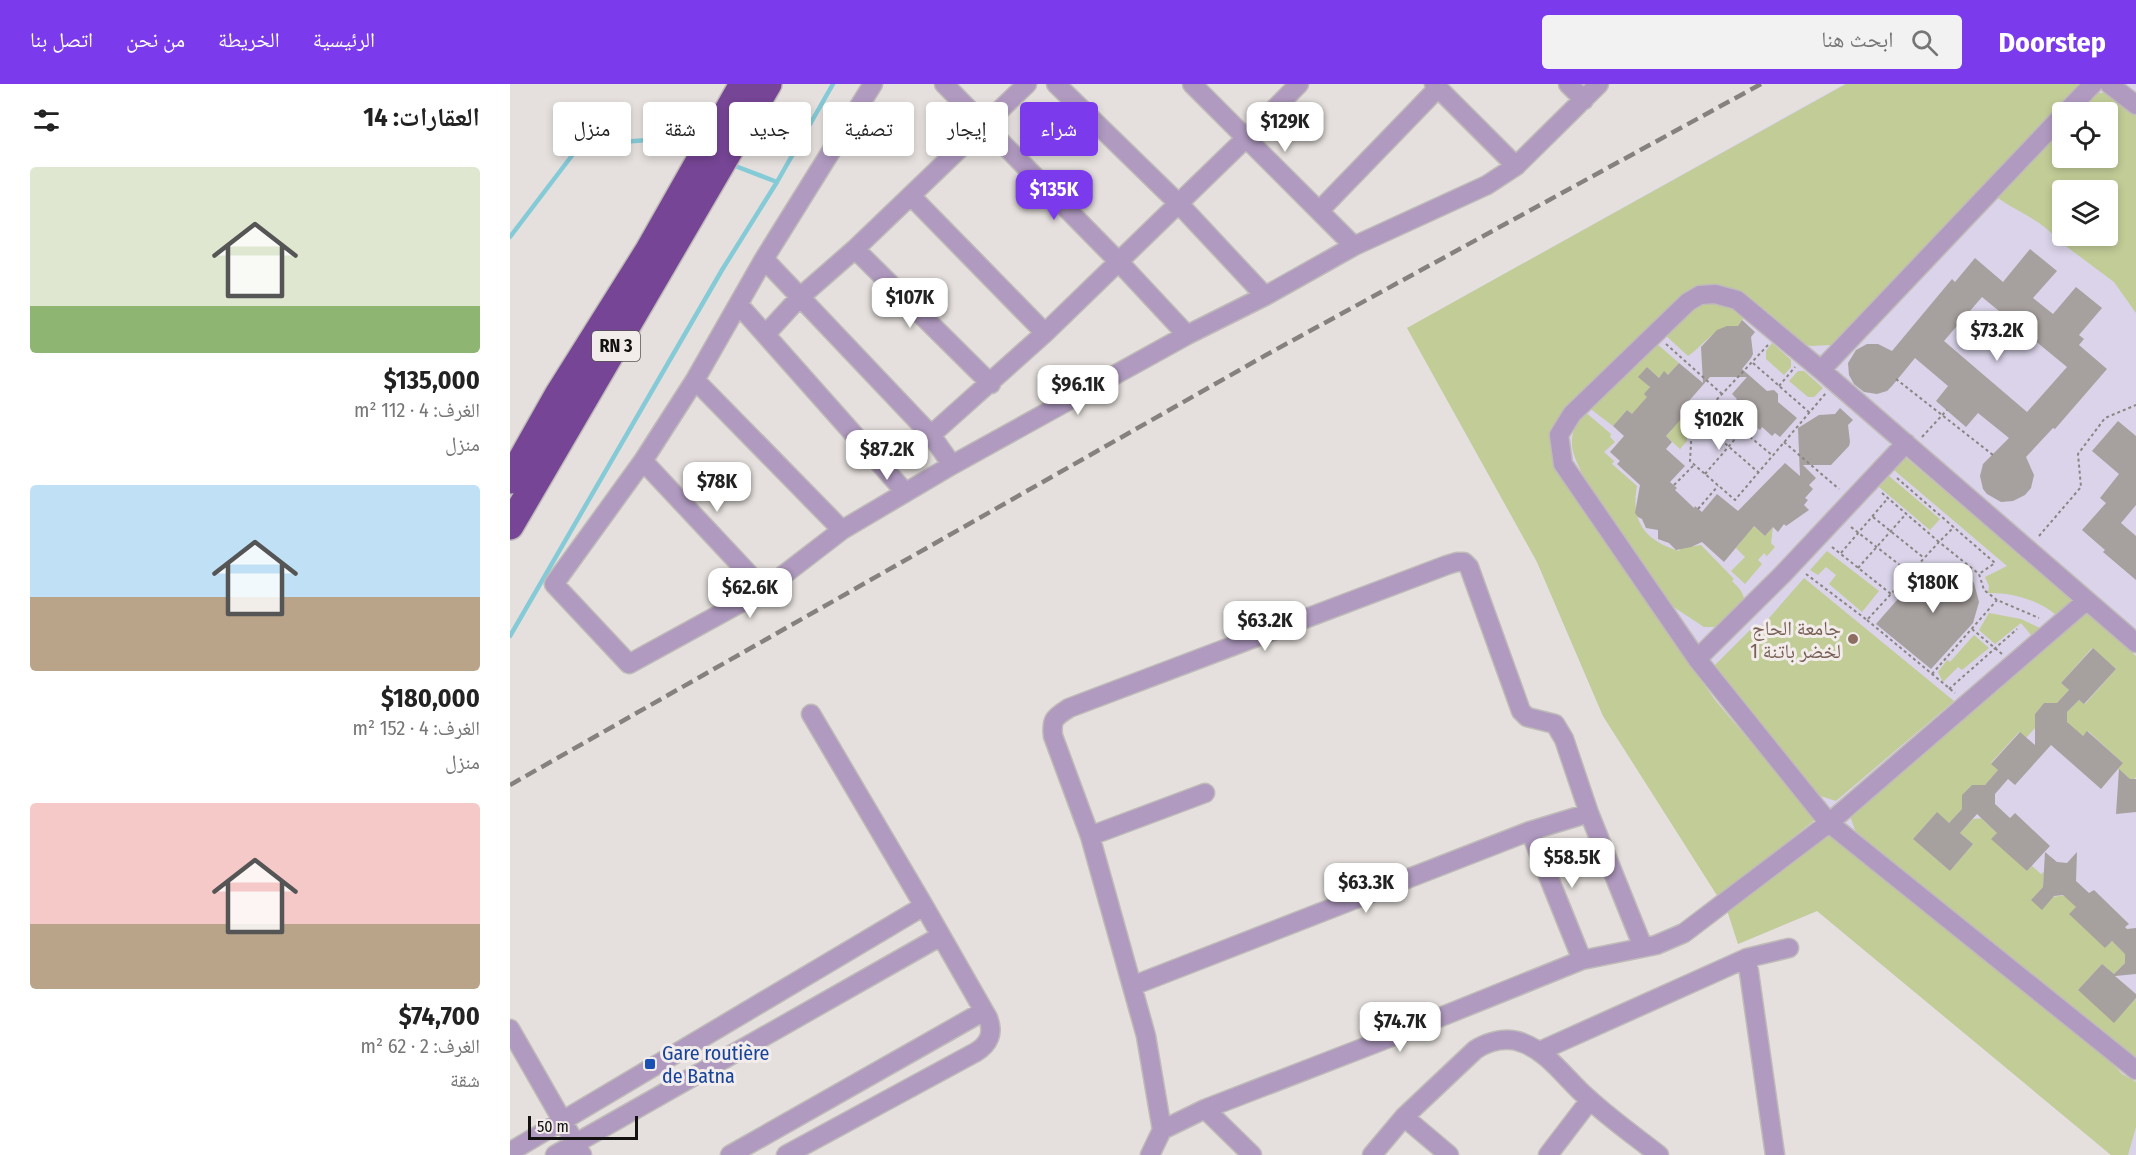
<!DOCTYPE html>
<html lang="ar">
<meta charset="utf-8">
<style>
:root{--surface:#fff;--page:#f2f2f2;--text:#222;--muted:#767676;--accent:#7c3aed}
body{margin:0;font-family:"Fira Sans Condensed","Noto Naskh Arabic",sans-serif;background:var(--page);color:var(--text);direction:rtl;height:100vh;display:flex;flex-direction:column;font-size:22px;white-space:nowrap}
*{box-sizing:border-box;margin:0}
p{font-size:20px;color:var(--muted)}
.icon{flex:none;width:33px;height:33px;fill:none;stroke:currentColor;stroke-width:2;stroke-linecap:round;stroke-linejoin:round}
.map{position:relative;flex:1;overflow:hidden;direction:ltr}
.side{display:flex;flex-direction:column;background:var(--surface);width:510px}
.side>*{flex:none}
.banner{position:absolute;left:18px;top:18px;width:570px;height:54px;direction:rtl;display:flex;gap:12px}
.tools{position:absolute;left:1542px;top:18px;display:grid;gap:12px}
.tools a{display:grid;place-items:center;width:66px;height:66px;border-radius:6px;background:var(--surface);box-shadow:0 3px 9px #0003;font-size:30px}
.scale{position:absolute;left:18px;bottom:15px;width:110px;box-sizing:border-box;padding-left:6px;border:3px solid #141211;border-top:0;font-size:16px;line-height:21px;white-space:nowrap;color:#141211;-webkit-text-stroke:4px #f2edeb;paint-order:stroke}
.price{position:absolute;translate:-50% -51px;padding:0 14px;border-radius:12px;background:#fff;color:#222;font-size:20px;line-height:39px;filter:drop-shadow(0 2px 3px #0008)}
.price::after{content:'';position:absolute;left:50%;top:36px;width:18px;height:14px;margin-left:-9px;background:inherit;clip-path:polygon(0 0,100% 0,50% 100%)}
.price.active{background:var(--accent);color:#fff}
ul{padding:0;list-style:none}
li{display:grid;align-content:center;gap:12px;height:318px;padding:0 30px}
li span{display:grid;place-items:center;height:186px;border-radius:6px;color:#555}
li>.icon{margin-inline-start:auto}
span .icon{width:108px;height:108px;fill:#fffc;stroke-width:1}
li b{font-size:26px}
h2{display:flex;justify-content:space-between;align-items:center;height:72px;padding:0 30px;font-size:26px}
.chip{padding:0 21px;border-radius:6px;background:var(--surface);box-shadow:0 3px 9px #0003;font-size:21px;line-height:54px}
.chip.active{background:var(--accent);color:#fff}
header{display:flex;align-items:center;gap:36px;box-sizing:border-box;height:84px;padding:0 30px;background:var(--accent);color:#fff}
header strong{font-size:28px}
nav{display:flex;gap:33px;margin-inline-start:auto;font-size:21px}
.search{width:420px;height:54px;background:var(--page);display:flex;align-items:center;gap:15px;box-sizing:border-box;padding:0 21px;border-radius:6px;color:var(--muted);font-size:22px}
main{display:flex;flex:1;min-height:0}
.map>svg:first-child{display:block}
.education{fill:#dad3e9;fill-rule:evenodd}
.green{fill:#c2cc97;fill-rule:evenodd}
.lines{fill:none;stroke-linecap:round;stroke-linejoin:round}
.stream{stroke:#85cad7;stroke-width:4.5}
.building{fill:#a6a09e;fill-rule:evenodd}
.minor-casing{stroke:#bfbbb8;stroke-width:21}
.highway-casing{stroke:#bfbbb8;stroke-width:30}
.path{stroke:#898583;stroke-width:2;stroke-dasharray:3 3;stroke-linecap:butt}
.minor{stroke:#b09ac0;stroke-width:18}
.highway{stroke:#764595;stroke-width:27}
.rail{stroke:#85817f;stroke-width:4.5;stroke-dasharray:12 6;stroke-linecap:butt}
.education-dot{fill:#8d6e63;stroke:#f2edeb;stroke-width:2}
.transit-dot{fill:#1a4fb4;stroke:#f2edeb;stroke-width:2}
.labels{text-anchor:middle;stroke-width:6;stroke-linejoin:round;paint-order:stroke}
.shield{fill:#f2edeb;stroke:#575452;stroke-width:1.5}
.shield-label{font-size:18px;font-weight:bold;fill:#141211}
.education-label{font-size:20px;fill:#785e54;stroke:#f2edeb;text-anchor:end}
.transit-label{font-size:20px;fill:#164399;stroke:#f2edeb;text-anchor:start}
</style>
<header>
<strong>Doorstep</strong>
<div class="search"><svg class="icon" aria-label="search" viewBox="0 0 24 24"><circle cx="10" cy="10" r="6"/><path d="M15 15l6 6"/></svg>ابحث هنا</div>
<nav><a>الرئيسية</a><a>الخريطة</a><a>من نحن</a><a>اتصل بنا</a></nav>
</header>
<main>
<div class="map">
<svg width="1626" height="1071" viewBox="0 0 1626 1071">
<rect width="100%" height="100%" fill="#e5e0dd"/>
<path class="education" d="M1334,0H1626V1071H1601L1307,827L1228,860L1217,826L1093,632L1027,478L897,244ZM1552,28H1598V74H1552ZM1552,106H1598V152H1552Z"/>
<path class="green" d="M1336,0H1577L1321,261L1301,262L1291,259C1270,240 1235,201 1206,202C1197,203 1187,207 1178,209L1041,344L1043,382L1205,616L1306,735L1208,813L1093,632L1027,478L897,244Z
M1586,9H1598L1626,31V229L1604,198L1545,154C1535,138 1504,126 1488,114L1552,45V74H1598V28H1568ZM1552,106H1598V152H1552Z
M1201,217L1220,220L1236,231L1228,242C1203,242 1197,259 1178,272L1153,249L1183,223Z
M1146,259L1169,279L1158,291L1154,288L1149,294L1137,283C1142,310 1139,311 1126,334L1117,326L1103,342L1078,323Z
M1262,259L1281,276V283L1274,291L1256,275V267Z
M1288,287H1294L1313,304L1304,313H1298L1279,297Z
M1074,327L1101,350L1100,353L1105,358L1094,368L1104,377L1102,380L1127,402C1120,438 1136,457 1169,467L1170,464L1191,461L1224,495L1222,497C1247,520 1228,525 1210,543H1194L1159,520L1073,391C1059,363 1057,354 1074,327Z
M1168,329L1177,336V357L1170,365L1156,352L1161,347L1157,342Z
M1395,373L1564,517L1546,531C1529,516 1501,508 1478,509L1479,502L1475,493L1497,482L1384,386Z
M1379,392L1430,435L1420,446L1369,403Z
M1237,436L1255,452L1263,443L1261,459L1265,463L1257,472L1254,469L1248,476L1252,480L1235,500L1221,487L1235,473L1226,464L1233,455Z
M1317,467L1369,507L1352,528L1319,500L1326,491L1316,483L1308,491L1300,486Z
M1294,494L1444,617L1326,717L1310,712L1203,583L1242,544L1247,548Z
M1575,527L1626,572V693L1624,695H1617L1618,693L1608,685L1613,679L1578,647L1573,652L1557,642V628L1569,616L1575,620L1606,585L1582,564L1551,599L1559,606L1547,619H1534L1525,630V644L1516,654L1509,648L1481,679L1488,686L1475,701H1462L1453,711L1452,725L1439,739L1426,729L1403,755L1440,787L1463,760L1450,749L1463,735L1475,734L1473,736L1487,749L1517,787L1522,782L1531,790L1534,788L1533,803L1521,816L1557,811L1595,864L1602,857L1613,868L1616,866L1615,879L1604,890L1592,880L1568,906L1604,938L1626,914V978L1362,762L1345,746L1340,732Z
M1479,529L1511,535L1530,544L1521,551L1511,539L1485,560L1469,546Z
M1464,551L1479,564L1452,586L1448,583L1433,598L1428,588L1437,576L1440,578Z
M1319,746L1598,975L1612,990L1626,998V1043L1618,1071H1601L1307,827L1228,860L1217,826Z"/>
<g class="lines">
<path class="stream" d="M220,80L267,98
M0,153L70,61L152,55L184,67
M0,552L212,186L267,98L323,0"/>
</g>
<path class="building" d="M1520,165L1547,187L1523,214L1543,230L1566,203L1592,224L1569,251L1574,255L1569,261L1597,285L1545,345L1543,344L1516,373L1524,391L1521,404L1515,411L1503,417L1491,418L1477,410L1473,405L1470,392L1473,380L1499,354L1468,329L1456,343L1426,317L1438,302L1405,274L1382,302L1377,307L1367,310L1354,308L1344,300L1339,291L1338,279L1346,266L1357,260H1368L1382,267L1442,195L1445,198L1465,174L1493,198ZM1472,213L1557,283L1517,328L1434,257Z
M1232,236L1245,248L1241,253L1243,270L1241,274L1232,285L1257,307L1264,306L1268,310V318L1287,334L1270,353L1265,349L1262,352L1252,343L1250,346L1245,342L1239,350L1229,341L1237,332L1233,330L1236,327L1225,317L1227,315L1222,310L1237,293H1200L1178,318L1188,326L1186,331L1179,337L1173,333L1156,352L1162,358L1156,365L1175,382L1160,398L1167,404L1165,406L1184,424L1185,422L1192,428L1207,410L1228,427L1275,379L1290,392L1288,344L1309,331L1325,330L1330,324L1343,336L1338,341L1340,358L1339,362L1321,381H1293L1306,394L1299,401L1303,405L1295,414L1298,416L1294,421L1299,426L1276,442L1274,440L1268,448L1263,443L1255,452L1244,442L1214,478L1192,458L1181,463L1166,466L1159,459L1148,455V446L1136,444L1132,435L1128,433L1125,429L1130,401L1107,380L1110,377L1100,368L1114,352L1103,342L1117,326L1122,330L1137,313L1134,310L1140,303L1128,293L1137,283L1149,294L1154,287L1158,291L1169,279L1193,299L1191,263L1207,246L1217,242H1228Z
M1608,337L1626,352V421L1611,439L1626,452V496L1593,468L1595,466L1572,446L1596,419L1590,414L1609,390L1582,367Z
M1437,483L1457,491L1464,499L1469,518L1463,539L1421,585L1366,540L1408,492L1410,494L1419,486Z
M1583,564L1606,585L1574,620L1569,616L1557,628V638L1573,652L1577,647L1613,679L1591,705L1541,661L1505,701L1498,695L1485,710V720L1500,734L1505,729L1540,762L1517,787L1481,755L1487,749L1467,730L1450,749L1463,760L1440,787L1403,755L1427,728L1439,739L1452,725V711L1462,701H1475L1488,686L1481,680L1510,648L1525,661V630L1534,619H1547L1559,606L1551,599Z
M1609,685L1620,695H1626V728L1606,730Z
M1535,768L1547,778L1557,779L1567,768L1566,797L1579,809L1584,806L1619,840L1615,843L1617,845L1626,844V890L1605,892L1626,910V914L1604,939L1568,906L1592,880L1604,890L1615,879V870L1602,857L1595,864L1559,830L1566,823L1553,811L1544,812L1532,826L1521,816L1533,803Z"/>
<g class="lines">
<defs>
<path id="minor" d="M363,0L254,175L185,296L133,377L44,500L119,580L254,506L332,446L442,381L677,251L755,212L844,162L977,101L1006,82L1089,0
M434,0L608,177L677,251
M546,0L669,120L755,212
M682,0L844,162
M924,0L1006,82
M1058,0L1074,16
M1599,0L1626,21
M1556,28L1583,0
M401,112L535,249
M809,127L928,4
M345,165L481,300
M254,175L421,351L442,381
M229,221L395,408
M256,250L289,214L345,165L517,0
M1311,286L1552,32
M185,296L332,446
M421,351L535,249L735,55L789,0
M133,377L254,506
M1626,559L1311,286L1227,216L1205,210L1190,211L1178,218L1062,330L1049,351L1053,380L1187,575L1319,739L1626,986
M1187,575L1272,491L1396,359
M1020,747L1072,876
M580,752L695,709
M1237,874L1265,1071
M622,902L1020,747L1079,729
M0,945L72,1071
M1030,967L1237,874L1279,864
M695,1025L742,1071
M894,1033L939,1071
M652,1046L636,952L580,752L543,652C541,635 545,633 559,624L937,481L947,478H954L959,483L1011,627L1017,633L1045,640L1054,655L1079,729L1133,863
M0,1068L414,822
M45,1071L431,852
M220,1071L474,927
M276,1071L466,968C479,960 484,949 478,934L414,822L301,630
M640,1071L652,1046L695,1025L871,957L1072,876L1146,861L1174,849L1319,739L1576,517
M862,1071L894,1033L965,966C978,957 998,952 1013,959C1040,969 1058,998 1080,1016C1102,1036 1126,1053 1149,1071
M1038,1071L1080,1016"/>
<path id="highway" d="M0,396L48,311L139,166L233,0
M0,442L258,0"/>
</defs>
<use href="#minor" class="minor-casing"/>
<use href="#highway" class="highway-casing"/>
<path class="path" d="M1156,260L1212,310
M1258,261L1182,342L1180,377L1225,416L1316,309
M1243,279L1300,329
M1386,295L1483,371
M1269,302L1285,283
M1203,322L1263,372
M1188,336L1248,388
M1412,353L1437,326
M1274,358L1329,405
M1195,390L1232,347
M1387,394L1485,479L1469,490
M1164,401L1184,381
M1372,409L1429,458L1444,443
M1188,425L1208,402
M1363,433L1414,474
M1341,443L1400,489
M1529,452L1571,403L1568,370L1595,334L1626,321
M1322,463L1381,510
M1331,469L1378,414
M1348,484L1396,430
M1296,490L1357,536L1429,458L1469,490L1474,506L1487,516L1529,534
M1357,536L1445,609
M1462,545L1492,570
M1422,590L1487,516
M1439,605L1507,545"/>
<use href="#minor" class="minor"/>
<use href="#highway" class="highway"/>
<path class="rail" d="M0,701L756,271L1251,0"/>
</g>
<circle class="education-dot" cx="1343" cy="555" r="6"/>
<rect class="transit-dot" x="134" y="974" width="12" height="12" rx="3"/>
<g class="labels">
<rect class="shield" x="82" y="247" width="48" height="30" rx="4.5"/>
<g class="shield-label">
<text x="106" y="268">RN 3</text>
</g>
<g class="education-label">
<text x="1331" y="551">جامعة الحاج<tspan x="1331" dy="23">لخضر باتنة 1</tspan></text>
</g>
<g class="transit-label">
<text x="152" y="976">Gare routière<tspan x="152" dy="23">de Batna</tspan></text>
</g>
</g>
</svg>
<div class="tools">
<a><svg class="icon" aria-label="locate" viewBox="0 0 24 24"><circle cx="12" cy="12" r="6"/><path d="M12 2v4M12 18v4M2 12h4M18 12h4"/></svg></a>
<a><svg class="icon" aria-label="layers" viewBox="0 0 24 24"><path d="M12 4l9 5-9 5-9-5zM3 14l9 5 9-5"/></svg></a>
</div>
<div class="scale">50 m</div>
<b class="price" style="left:775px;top:69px">$129K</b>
<b class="price active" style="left:544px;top:137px">$135K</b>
<b class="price" style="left:400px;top:245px">$107K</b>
<b class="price" style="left:1487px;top:278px">$73.2K</b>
<b class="price" style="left:568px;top:332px">$96.1K</b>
<b class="price" style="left:1209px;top:367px">$102K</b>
<b class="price" style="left:377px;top:397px">$87.2K</b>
<b class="price" style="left:207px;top:429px">$78K</b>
<b class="price" style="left:1423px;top:530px">$180K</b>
<b class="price" style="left:240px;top:535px">$62.6K</b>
<b class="price" style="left:755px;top:568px">$63.2K</b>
<b class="price" style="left:1062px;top:805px">$58.5K</b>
<b class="price" style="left:856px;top:830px">$63.3K</b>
<b class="price" style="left:890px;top:969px">$74.7K</b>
<div class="banner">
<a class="chip active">شراء</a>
<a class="chip">إيجار</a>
<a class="chip">تصفية</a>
<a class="chip">جديد</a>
<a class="chip">شقة</a>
<a class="chip">منزل</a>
</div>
</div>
<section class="side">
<h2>العقارات: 14<svg class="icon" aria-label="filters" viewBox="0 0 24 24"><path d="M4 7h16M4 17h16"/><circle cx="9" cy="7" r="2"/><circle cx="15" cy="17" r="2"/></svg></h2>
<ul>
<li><span style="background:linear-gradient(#dfe7d0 75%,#8fb573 0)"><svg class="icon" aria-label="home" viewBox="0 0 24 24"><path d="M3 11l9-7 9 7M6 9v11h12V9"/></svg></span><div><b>$135,000</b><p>الغرف: 4 · 112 m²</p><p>منزل</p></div></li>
<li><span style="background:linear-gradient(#bfe0f5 60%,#b9a48a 0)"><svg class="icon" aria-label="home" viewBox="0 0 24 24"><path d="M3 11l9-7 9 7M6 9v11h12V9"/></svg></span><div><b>$180,000</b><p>الغرف: 4 · 152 m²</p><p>منزل</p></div></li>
<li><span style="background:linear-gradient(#f6c9c9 65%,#b9a48a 0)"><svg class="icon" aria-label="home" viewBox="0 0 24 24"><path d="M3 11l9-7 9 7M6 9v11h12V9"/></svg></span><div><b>$74,700</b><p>الغرف: 2 · 62 m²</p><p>شقة</p></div></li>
</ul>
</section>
</main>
